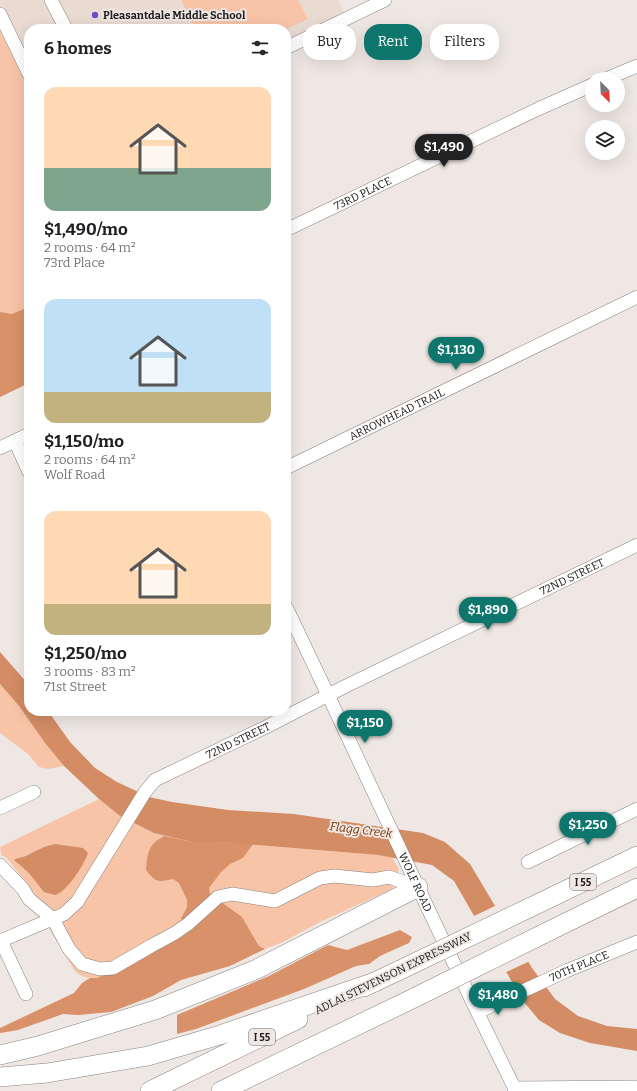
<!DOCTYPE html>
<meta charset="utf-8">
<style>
:root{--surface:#fff;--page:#f2f2f2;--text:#202124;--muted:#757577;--accent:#0f766e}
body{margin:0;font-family:Bitter,serif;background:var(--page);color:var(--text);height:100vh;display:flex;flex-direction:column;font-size:15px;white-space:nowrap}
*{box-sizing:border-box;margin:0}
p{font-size:13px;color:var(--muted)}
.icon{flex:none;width:22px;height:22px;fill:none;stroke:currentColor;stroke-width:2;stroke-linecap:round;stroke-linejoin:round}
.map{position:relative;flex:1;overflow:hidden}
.details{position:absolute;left:24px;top:24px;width:267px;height:692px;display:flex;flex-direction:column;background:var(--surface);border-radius:16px;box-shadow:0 4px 16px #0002}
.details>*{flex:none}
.hud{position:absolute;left:303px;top:24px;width:274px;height:36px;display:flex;gap:8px}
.needle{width:26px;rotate:156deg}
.buttons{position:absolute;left:585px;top:72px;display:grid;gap:8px}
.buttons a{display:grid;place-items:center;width:40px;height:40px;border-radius:50%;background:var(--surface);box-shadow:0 4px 16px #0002;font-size:20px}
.price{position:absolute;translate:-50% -34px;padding:0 9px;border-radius:14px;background:var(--accent);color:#fff;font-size:13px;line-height:26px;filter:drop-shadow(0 1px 2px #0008)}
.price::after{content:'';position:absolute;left:50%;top:24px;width:12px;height:9px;margin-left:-6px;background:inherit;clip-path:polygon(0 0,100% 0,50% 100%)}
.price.selected{background:#222;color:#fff}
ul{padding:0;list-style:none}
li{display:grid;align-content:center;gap:8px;height:212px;padding:0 20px}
li span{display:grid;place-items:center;height:124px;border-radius:12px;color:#555}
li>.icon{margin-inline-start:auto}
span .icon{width:72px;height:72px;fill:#fffc;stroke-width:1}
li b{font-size:17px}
h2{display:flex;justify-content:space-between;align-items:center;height:48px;padding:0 20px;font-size:17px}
.pill{padding:0 14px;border-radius:16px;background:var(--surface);box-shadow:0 4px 16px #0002;font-size:14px;line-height:36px}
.pill.selected{background:var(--accent);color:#fff}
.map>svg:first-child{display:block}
.built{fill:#e9dad2}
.green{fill:#f7c4a7}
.forest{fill:#d89168}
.water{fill:#d38c64}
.pier{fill:#efe7e3}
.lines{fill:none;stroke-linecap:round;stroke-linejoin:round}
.minor-casing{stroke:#8a837f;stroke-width:14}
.highway-casing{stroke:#8a837f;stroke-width:20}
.minor{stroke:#fff;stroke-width:13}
.highway{stroke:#fff;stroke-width:19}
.highway-bridge-casing{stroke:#8a837f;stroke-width:20;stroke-linecap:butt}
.highway-bridge{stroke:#fff;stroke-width:19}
.poi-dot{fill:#6c4ec8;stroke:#efe7e3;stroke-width:1.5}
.labels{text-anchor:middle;stroke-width:4;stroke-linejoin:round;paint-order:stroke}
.shield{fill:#efe7e3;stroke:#605c5a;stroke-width:1}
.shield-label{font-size:10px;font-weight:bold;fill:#23201f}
.poi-label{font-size:11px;font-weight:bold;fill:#23201f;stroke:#efe7e3;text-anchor:start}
.street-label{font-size:11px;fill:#23201f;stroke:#efe7e3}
.water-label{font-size:12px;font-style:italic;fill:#773604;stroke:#efe7e3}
</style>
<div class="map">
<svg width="637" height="1091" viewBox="0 0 637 1091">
<rect width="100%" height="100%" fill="#efe7e3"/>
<path class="built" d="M0,0H338L347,18L286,48V29H29V74L0,14Z"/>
<path class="green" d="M181,0H298L308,19L286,29H195Z
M0,28L29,90V383L0,397Z
M0,684L19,706L45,743L64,766L48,769L39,767L28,754L0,733Z
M99,799L120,816L154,833L192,842H219L378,855L392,857L399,869L392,889L318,923L283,942L265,949L259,946L242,917L97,978C88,979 81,977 74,970L50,930L40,901L7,858L1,855L0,847Z"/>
<path class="forest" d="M29,307V383L0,397V312L12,314Z
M164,836L192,842H219L253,844L243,858L230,864L221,872L209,888L210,894L242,917L259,946L265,949L230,966L181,980L153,996L111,1012L78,1015L63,1014L18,1030L0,1033V1028L74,993L82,983L90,978H97L129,963L190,928L181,919L187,907V900L179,883L173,879C158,882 156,883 146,870C147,859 147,849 156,841C159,839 162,838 164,836Z
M400,930L412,937L409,943L380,956L369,964L356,966L304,989L196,1029L177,1034V1015L269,976L328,945L347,950Z"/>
<path class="water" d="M0,652L29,685V711H48L70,742L95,768L117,782L149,797L172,802L228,810L294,814L423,833L445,842L470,864L532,968L555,999L578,1016L607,1026L637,1029V1051L590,1043L560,1033L539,1020L523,1001L454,881L432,865L378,855L219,842H192L154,833L120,816L99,799L64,766L45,743L19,706L0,684Z
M55,844L83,848L88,853C84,865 67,892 55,895L44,892L28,872L14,860C18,857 22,858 26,856C36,851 44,846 55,844Z"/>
<path class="pier" d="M497,905L530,961L504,973L472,917Z"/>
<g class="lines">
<defs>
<g id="minor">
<path d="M51,0L66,29"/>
<path d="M0,14L29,74"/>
<path d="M286,48L385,0"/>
<path d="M606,79L637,66"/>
<path id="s1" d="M286,230L538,109L592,85"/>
<path d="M15,441L29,472"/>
<path d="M0,448L29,434"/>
<path id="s2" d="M286,468L637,297"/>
<path id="s3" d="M286,607C364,768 436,931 516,1091"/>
<path d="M0,808L34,792"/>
<path d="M528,862L637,809"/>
<path d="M0,865L23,889L29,899L53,919L69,949L82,964L100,969L113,968L151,946L175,933L188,924L218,897L232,894L275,901L320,878L335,876L373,880L389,877L418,887"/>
<path id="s4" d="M0,941L64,914L77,902L145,792L155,780L266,727L344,687L637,545"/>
<path d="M1,941L26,994"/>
<path id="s5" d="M478,1012L566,971L637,942"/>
<path d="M514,1088L637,1087"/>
</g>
<path id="highway" d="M529,908L637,856
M543,934L637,888
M364,987L400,970
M0,1055L38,1046L155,1010L257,969L418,887
M0,1077L47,1073L148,1056L220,1035L375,982
M150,1091L298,1019
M221,1091L416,997"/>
</defs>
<use href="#minor" class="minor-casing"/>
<use href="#highway" class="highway-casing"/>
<use href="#minor" class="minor"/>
<use href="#highway" class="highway"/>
<defs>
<path id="highway-bridge" d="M400,970L529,908
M416,997L543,934"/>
</defs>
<use href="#highway-bridge" class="highway-bridge-casing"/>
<use href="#highway-bridge" class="highway-bridge"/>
</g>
<circle class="poi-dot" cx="95" cy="15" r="4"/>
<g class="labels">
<g class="shield">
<rect x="570" y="874" width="26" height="16" rx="3"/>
<rect x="249" y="1029" width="26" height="16" rx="3"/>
</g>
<g class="shield-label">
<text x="583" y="886">I 55</text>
<text x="262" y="1041">I 55</text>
</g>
<g class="poi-label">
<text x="103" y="19">Pleasantdale Middle School</text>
</g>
<g class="street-label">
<text dy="4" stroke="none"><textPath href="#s1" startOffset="85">73RD PLACE</textPath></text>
<text dy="4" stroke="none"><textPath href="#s2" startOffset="123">ARROWHEAD TRAIL</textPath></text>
<text dy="4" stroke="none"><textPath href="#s4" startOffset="696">72ND STREET</textPath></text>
<text dy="4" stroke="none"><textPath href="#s4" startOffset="324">72ND STREET</textPath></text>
<text dy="4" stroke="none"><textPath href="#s3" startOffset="304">WOLF ROAD</textPath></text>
<text dy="4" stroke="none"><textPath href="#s5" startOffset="111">70TH PLACE</textPath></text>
<text transform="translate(393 973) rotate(-26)" y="4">ADLAI STEVENSON EXPRESSWAY</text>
</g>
<g class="water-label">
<text transform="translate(361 830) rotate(7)" y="4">Flagg Creek</text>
</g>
</g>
</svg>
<div class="buttons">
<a><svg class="needle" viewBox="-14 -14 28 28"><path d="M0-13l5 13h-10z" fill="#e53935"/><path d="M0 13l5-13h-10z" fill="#757577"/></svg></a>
<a><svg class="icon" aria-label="layers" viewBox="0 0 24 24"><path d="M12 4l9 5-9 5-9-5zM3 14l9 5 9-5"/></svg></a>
</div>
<b class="price selected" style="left:444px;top:168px">$1,490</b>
<b class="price" style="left:456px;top:371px">$1,130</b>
<b class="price" style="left:488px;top:631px">$1,890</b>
<b class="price" style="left:365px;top:744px">$1,150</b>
<b class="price" style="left:588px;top:846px">$1,250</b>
<b class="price" style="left:498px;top:1016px">$1,480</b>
<div class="hud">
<a class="pill">Buy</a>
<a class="pill selected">Rent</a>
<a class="pill">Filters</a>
</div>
<section class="details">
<h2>6 homes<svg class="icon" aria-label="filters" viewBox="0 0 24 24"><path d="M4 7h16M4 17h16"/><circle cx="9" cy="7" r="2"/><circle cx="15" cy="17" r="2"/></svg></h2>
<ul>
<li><span style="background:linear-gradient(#ffd9b3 65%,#7fa58c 0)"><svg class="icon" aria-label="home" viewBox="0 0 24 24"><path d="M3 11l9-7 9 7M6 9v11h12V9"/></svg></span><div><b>$1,490/mo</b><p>2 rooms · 64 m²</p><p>73rd Place</p></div></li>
<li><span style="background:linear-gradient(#bfe0f5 75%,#c2b280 0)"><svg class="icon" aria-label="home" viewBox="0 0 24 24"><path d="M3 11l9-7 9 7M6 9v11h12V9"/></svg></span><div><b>$1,150/mo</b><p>2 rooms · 64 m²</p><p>Wolf Road</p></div></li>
<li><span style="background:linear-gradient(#ffd9b3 75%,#c2b280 0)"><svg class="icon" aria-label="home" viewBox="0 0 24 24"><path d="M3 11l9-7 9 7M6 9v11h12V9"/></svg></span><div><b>$1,250/mo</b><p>3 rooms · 83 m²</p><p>71st Street</p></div></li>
</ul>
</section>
</div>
